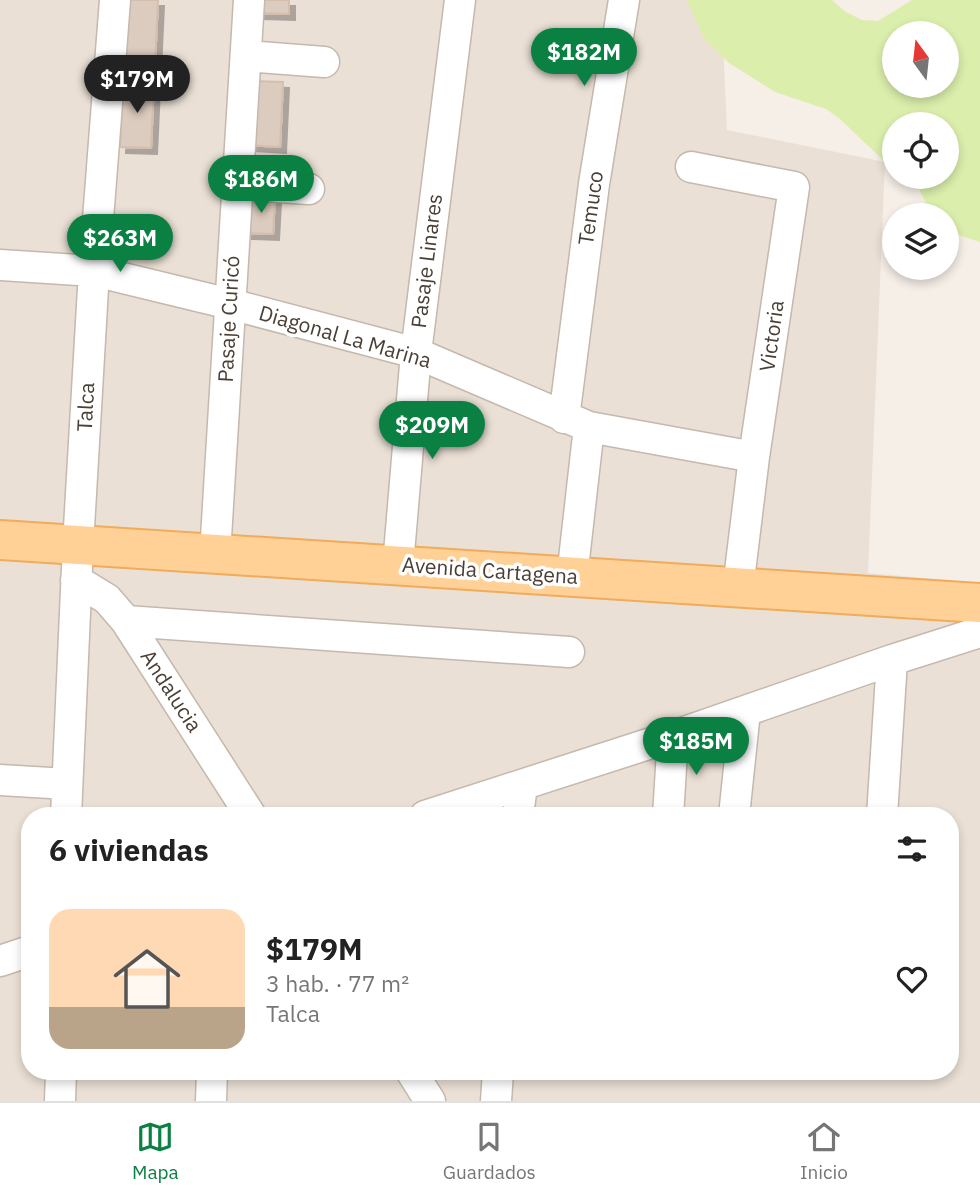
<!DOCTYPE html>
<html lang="es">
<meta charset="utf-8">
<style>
:root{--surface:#fff;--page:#f2f2f2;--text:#222;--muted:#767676;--line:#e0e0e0;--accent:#0b8043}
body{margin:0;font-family:"IBM Plex Sans",sans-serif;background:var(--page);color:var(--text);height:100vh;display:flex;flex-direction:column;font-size:26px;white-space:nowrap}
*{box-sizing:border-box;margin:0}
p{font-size:23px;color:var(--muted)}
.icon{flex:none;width:38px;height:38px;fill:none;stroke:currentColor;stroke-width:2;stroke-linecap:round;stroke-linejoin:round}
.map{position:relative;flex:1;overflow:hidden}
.drawer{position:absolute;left:21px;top:807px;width:938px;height:273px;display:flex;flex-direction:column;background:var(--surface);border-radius:28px;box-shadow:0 4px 10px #0003}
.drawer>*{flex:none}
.needle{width:46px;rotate:345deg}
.fabs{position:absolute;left:882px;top:21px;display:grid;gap:14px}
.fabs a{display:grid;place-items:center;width:77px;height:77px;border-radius:50%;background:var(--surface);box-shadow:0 4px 10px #0003;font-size:35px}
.price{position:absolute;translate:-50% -60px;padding:0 16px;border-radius:24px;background:var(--accent);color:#fff;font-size:23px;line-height:46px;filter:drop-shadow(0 2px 4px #0008)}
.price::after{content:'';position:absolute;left:50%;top:42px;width:21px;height:16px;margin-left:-10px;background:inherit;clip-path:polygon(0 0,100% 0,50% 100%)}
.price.current{background:#222;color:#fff}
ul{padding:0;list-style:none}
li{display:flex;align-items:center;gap:21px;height:175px;padding:0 28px}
li span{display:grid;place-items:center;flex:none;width:196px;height:140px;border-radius:21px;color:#555}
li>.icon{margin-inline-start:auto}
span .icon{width:84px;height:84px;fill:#fffc;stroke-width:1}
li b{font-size:30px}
h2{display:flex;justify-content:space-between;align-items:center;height:84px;padding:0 28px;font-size:30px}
.tabs{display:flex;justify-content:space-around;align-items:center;height:98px;border-top:2px solid var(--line);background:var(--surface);font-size:19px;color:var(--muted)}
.tabs a{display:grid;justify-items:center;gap:4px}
.tabs .current{color:var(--accent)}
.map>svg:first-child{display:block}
.residential{fill:#eae0d5;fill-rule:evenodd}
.green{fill:#dbeeac;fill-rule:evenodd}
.building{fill:#dccbbf;stroke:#d4bfae;stroke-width:2;filter:url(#shadow)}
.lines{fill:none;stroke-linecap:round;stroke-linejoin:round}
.minor-casing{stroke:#c5b8ac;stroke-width:33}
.major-casing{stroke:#f1ab5a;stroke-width:42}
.minor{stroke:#fff;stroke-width:30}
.major{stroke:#ffd197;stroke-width:38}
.labels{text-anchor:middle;stroke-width:7;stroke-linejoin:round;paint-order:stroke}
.street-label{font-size:21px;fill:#4a3f35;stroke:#fff}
</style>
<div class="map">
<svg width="980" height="1101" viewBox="0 0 980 1101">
<defs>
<filter id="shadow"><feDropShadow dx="6" dy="6" stdDeviation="0" flood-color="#0004"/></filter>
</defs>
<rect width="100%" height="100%" fill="#f6efe8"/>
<path class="residential" d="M0,0H721L727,130L885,162L868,573L980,583V1101H0ZM30,816H950V1071H30Z"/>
<path class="green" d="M687,0H832L846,12L862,20L878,21L912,0H980V242L961,236L947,227V215H933C923,202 923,189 908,177H947V124H894V167L885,162L840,119L826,109L775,92L729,63L704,39ZM894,33H947V86H894Z"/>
<path class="building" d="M127,0H158L155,64L124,63Z
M258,0H289V14L257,13Z
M252,81L283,82L280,147L248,145Z
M123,82L154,83L151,148L120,147Z
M248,196L275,197L273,234L246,233Z"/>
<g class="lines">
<defs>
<path id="minor" d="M246,56L324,62
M691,167L794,187L754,457L738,588
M237,184L309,189
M0,265L94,271L230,304L416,353L589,427L754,457
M564,418L594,184L624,0
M215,554L249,0
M398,565L416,353L460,0
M572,577L589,427
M76,580L107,599L126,621L251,816
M126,621L569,652
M0,780L67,784
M66,816L78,545L94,271L115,0
M425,816L673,736L892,660L980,632
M518,816L522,785
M668,816L673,736
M734,816L745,711
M882,816L892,660
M0,961L30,951
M411,1071L430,1101
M60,1101L61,1071
M211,1101L212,1071
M496,1101L498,1071"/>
<path id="major" d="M0,540L980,603"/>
</defs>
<use href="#minor" class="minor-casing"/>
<use href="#major" class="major-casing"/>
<use href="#minor" class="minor"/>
<use href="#major" class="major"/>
</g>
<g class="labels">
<g class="street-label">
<text transform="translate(591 208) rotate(-82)" y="7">Temuco</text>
<text transform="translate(427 261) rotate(-83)" y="7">Pasaje Linares</text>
<text transform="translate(229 319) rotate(-87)" y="7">Pasaje Curicó</text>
<text transform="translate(772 336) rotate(-82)" y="7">Victoria</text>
<text transform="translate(345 337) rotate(16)" y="7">Diagonal La Marina</text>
<text transform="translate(86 407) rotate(-87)" y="7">Talca</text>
<text transform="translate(490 571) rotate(4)" y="7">Avenida Cartagena</text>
<text transform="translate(171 691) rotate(57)" y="7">Andalucia</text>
</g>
</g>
</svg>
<div class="fabs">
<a><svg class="needle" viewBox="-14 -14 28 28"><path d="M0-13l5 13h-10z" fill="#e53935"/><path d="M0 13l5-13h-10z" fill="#767676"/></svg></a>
<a><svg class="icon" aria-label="locate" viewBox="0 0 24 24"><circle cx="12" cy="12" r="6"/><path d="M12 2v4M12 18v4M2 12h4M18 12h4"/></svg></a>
<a><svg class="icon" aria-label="layers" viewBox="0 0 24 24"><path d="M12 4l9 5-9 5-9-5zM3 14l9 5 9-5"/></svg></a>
</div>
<b class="price" style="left:584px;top:88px">$182M</b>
<b class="price current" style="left:137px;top:115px">$179M</b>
<b class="price" style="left:261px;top:215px">$186M</b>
<b class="price" style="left:120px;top:274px">$263M</b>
<b class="price" style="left:432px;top:461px">$209M</b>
<b class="price" style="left:696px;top:777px">$185M</b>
<section class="drawer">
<h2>6 viviendas<svg class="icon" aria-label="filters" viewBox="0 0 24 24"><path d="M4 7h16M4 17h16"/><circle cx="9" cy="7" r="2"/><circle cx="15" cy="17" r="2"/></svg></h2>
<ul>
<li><span style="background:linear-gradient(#ffd9b3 70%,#b9a48a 0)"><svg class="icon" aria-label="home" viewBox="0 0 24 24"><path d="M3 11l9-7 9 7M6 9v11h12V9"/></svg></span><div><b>$179M</b><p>3 hab. · 77 m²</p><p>Talca</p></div><svg class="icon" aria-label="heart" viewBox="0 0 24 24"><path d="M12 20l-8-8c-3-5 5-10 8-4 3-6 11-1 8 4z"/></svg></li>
</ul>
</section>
</div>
<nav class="tabs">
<a class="current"><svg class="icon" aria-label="map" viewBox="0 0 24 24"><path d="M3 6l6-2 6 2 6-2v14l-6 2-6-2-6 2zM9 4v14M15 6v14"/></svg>Mapa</a>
<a><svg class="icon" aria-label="saved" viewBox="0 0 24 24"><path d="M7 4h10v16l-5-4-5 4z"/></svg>Guardados</a>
<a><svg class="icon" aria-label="home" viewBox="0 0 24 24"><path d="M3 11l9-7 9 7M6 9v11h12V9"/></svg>Inicio</a>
</nav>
